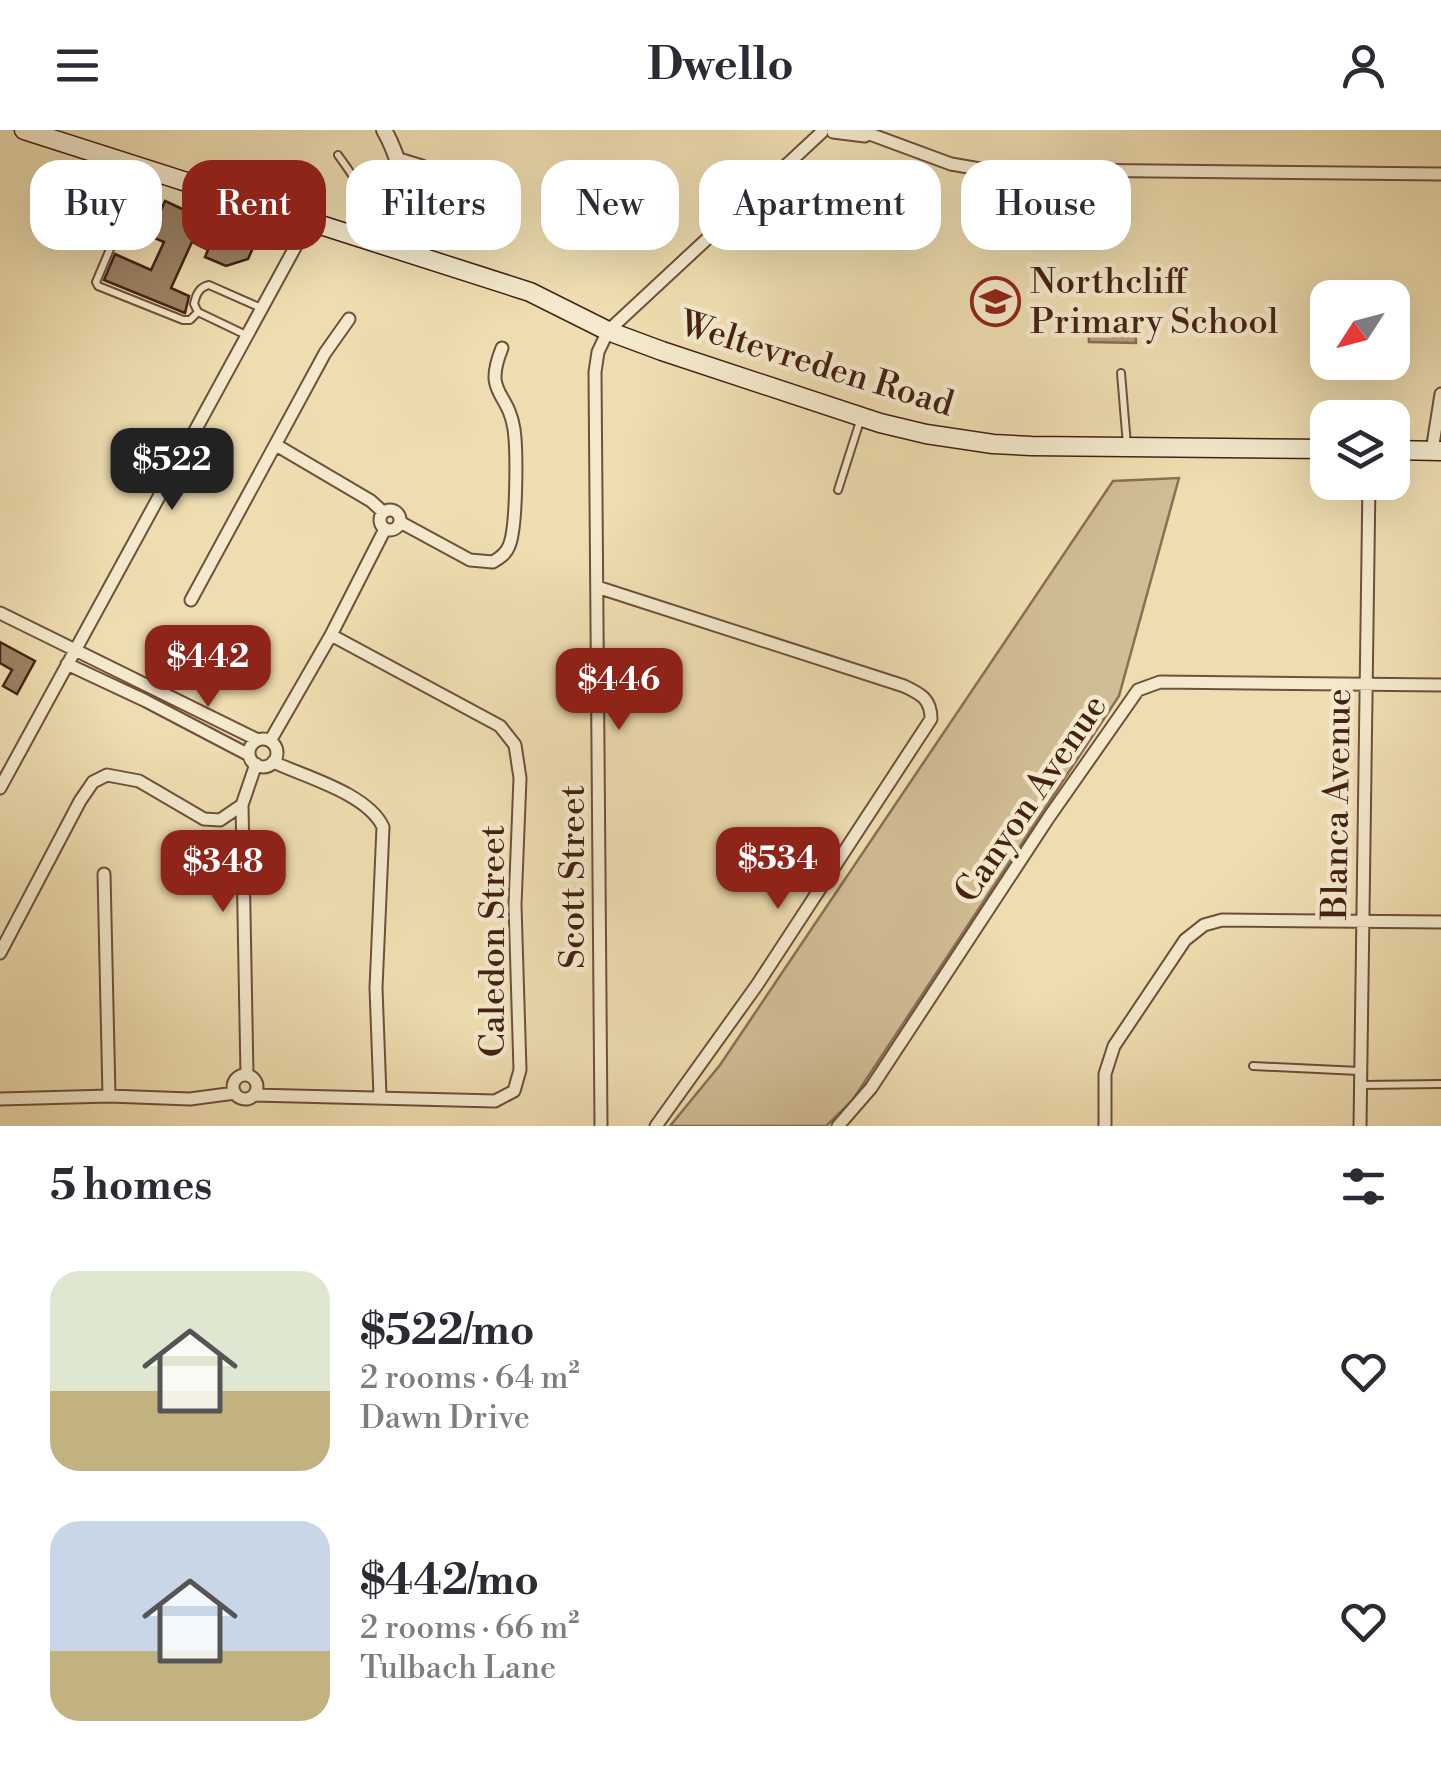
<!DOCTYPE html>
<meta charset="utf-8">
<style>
:root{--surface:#fff;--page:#f2f2f3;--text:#2b2b33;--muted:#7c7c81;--accent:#8f2418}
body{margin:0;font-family:"Libre Bodoni",serif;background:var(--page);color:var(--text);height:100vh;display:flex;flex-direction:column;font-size:38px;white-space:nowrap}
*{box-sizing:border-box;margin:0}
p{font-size:32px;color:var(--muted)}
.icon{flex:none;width:55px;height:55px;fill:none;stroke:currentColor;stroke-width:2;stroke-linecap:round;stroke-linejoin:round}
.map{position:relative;height:996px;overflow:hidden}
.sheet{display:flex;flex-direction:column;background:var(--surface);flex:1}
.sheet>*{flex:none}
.top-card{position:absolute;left:30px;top:30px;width:1382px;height:90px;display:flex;gap:20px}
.needle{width:65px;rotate:234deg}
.buttons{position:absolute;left:1310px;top:150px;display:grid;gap:20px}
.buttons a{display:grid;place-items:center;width:100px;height:100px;border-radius:20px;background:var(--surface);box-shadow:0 10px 40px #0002;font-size:50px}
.price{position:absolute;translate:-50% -85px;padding:0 22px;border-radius:20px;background:var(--accent);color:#fff;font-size:32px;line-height:65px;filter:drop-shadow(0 2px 5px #0008)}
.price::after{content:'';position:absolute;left:50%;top:60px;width:30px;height:22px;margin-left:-15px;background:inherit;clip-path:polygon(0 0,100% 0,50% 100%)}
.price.on{background:#222;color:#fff}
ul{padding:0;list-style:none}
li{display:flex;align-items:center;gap:30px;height:250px;padding:0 50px}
li span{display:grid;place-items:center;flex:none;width:280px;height:200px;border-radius:30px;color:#555}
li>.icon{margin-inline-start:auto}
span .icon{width:120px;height:120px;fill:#fffc;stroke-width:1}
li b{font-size:42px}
h2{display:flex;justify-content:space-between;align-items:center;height:120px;padding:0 50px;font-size:42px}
.chip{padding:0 35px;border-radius:30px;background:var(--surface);box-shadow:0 10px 40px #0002;font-size:35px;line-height:90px}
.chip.on{background:var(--accent);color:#fff}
header{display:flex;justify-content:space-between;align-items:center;height:130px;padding:0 50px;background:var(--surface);font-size:45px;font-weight:700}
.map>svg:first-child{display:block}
.green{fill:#d1bd95;stroke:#8a6f54;stroke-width:2.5}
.water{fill:#b49d7b;stroke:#876b52;stroke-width:2.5}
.building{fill:#9c8365;stroke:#442114;stroke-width:2.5}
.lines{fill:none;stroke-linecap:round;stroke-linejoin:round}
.service-casing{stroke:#6e503b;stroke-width:10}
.minor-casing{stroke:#6e503b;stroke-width:15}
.tertiary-casing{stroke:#6e503b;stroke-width:18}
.secondary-casing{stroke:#442114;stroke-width:21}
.service{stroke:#f4e9cc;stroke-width:6}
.minor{stroke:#f4e9cc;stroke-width:11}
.tertiary{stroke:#f4e9cc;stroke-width:14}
.secondary{stroke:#f4e9cc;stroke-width:18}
.labels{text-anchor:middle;stroke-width:9;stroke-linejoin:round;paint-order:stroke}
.poi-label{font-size:35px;fill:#442114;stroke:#f4e9cc;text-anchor:start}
.street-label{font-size:35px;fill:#442114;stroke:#f4e9cc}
</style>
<header><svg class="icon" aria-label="menu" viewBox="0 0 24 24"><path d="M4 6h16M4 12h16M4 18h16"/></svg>Dwello<svg class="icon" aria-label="person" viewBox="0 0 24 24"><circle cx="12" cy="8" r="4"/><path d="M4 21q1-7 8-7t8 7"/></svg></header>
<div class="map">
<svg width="1441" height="996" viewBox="0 0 1441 996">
<rect width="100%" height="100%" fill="#eeddb0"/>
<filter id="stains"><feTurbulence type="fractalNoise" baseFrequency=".002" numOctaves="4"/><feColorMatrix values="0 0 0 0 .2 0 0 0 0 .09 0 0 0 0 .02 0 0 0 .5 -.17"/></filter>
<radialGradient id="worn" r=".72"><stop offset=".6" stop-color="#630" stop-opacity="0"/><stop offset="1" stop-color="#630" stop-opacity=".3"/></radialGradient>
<path class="green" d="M1179,348L1119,566L852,971L826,996H670L720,935L1113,351Z"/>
<path class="water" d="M1088,187H1135L1136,213L1089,212Z"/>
<path class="building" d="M165,71L219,96L224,93L257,109L248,129L226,136L205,127L208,120L192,112L171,158L189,166L185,183L104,150L115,124L151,140L164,112L150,106Z
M0,512L35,531L17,564L3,556L12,540L0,533Z"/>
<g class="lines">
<defs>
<path id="service" d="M338,25C362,58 366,64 355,104
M127,79L96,152L98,156L183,190H190L198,182
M246,205L198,182L194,174C196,165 199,157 209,155L261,178
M1121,243L1127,315
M838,360L861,288
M1253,936L1359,941
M1362,955L1441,954"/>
<path id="minor" d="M859,0L951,34L980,39L1441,44
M833,2L865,6
M399,29L422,36L464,79
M276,315L371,371L383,382
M1432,321L1441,264
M380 390a10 10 0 1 1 20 0a10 10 0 1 1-20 0Z
M400,392L470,430L493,432C500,428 506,424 509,416C517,398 517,320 514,299C508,260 483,265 502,218
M597,457L904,556C921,564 931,569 931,589L757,855L656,996
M191,470L325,223L349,189
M0,483L258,610
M67,534L146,571L249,625
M249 623a14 14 0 1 1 28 0a14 14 0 1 1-28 0Z
M270,611L331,505L385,399
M273,632C306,647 368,664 383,697L376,858L380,966
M0,658L310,90
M104,744L109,966
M0,823L80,671L93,652L107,645L139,651L204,689L220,690L242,675
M247,945L242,675L256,634
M233 957a12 12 0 1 1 24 0a12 12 0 1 1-24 0Z
M254,965L495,971L514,961L520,940L515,775L520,648L515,615L500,596L331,505
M0,969L109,966L190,969L235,963
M601,996L595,242L598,222L608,201L822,2
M838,996L871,958L1049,687L1138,560L1160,552L1441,555
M1105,996V944L1114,916L1185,810L1204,795L1222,790L1441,792
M1360,996L1369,352"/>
<path id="tertiary" d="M384,0C407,40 407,87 426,129
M373,111L391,95L404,63"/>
<path id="secondary" d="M24,0L530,162L608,201L662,221L880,293L926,304L993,314L1031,316L1328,319
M1392,320L1441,321"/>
</defs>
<use href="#service" class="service-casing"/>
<use href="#minor" class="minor-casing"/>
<use href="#tertiary" class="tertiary-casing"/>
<use href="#secondary" class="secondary-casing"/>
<use href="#service" class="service"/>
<use href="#minor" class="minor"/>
<use href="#tertiary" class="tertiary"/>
<use href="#secondary" class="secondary"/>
</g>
<defs>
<symbol id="school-ring" viewBox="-11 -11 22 22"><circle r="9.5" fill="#f4e9cc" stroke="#8f2418" stroke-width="1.5"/><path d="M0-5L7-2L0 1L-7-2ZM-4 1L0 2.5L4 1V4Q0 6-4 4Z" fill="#8f2418"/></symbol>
</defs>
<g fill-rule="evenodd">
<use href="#school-ring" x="968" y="144" width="55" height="55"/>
</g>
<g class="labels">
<g class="poi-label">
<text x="1030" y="163">Northcliff<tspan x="1030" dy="40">Primary School</tspan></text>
</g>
<g class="street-label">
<text transform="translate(817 233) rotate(17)" y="12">Weltevreden Road</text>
<text transform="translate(1030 668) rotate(-56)" y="12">Canyon Avenue</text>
<text transform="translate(1336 674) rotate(-89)" y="12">Blanca Avenue</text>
<text transform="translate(572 747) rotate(-90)" y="12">Scott Street</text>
<text transform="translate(492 811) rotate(-90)" y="12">Caledon Street</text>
</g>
</g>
<rect width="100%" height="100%" filter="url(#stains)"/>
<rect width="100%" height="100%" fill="url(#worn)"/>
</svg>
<div class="buttons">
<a><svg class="needle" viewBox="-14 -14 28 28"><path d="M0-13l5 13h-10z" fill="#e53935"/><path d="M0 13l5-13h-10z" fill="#7c7c81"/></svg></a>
<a><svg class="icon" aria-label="layers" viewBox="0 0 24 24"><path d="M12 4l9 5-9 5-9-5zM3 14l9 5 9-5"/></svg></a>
</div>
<b class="price on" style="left:172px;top:383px">$522</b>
<b class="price" style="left:208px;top:580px">$442</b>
<b class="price" style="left:619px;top:603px">$446</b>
<b class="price" style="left:778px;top:782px">$534</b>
<b class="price" style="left:223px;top:785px">$348</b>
<div class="top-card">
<a class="chip">Buy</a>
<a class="chip on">Rent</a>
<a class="chip">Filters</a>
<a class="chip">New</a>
<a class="chip">Apartment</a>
<a class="chip">House</a>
</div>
</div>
<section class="sheet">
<h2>5 homes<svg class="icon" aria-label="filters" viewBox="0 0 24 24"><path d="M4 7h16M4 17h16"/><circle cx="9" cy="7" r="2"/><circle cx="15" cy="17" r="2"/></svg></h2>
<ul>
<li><span style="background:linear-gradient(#dfe7d0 60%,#c2b280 0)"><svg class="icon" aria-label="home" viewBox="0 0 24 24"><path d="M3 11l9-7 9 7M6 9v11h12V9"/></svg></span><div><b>$522/mo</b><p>2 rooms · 64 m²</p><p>Dawn Drive</p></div><svg class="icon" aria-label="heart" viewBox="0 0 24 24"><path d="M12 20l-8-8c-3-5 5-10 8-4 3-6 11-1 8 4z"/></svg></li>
<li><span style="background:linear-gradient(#c9d6e8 65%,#c2b280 0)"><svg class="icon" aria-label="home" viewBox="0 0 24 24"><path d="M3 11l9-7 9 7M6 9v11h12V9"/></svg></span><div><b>$442/mo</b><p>2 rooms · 66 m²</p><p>Tulbach Lane</p></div><svg class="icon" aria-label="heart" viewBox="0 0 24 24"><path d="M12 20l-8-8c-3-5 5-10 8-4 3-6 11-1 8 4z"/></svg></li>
</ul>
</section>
